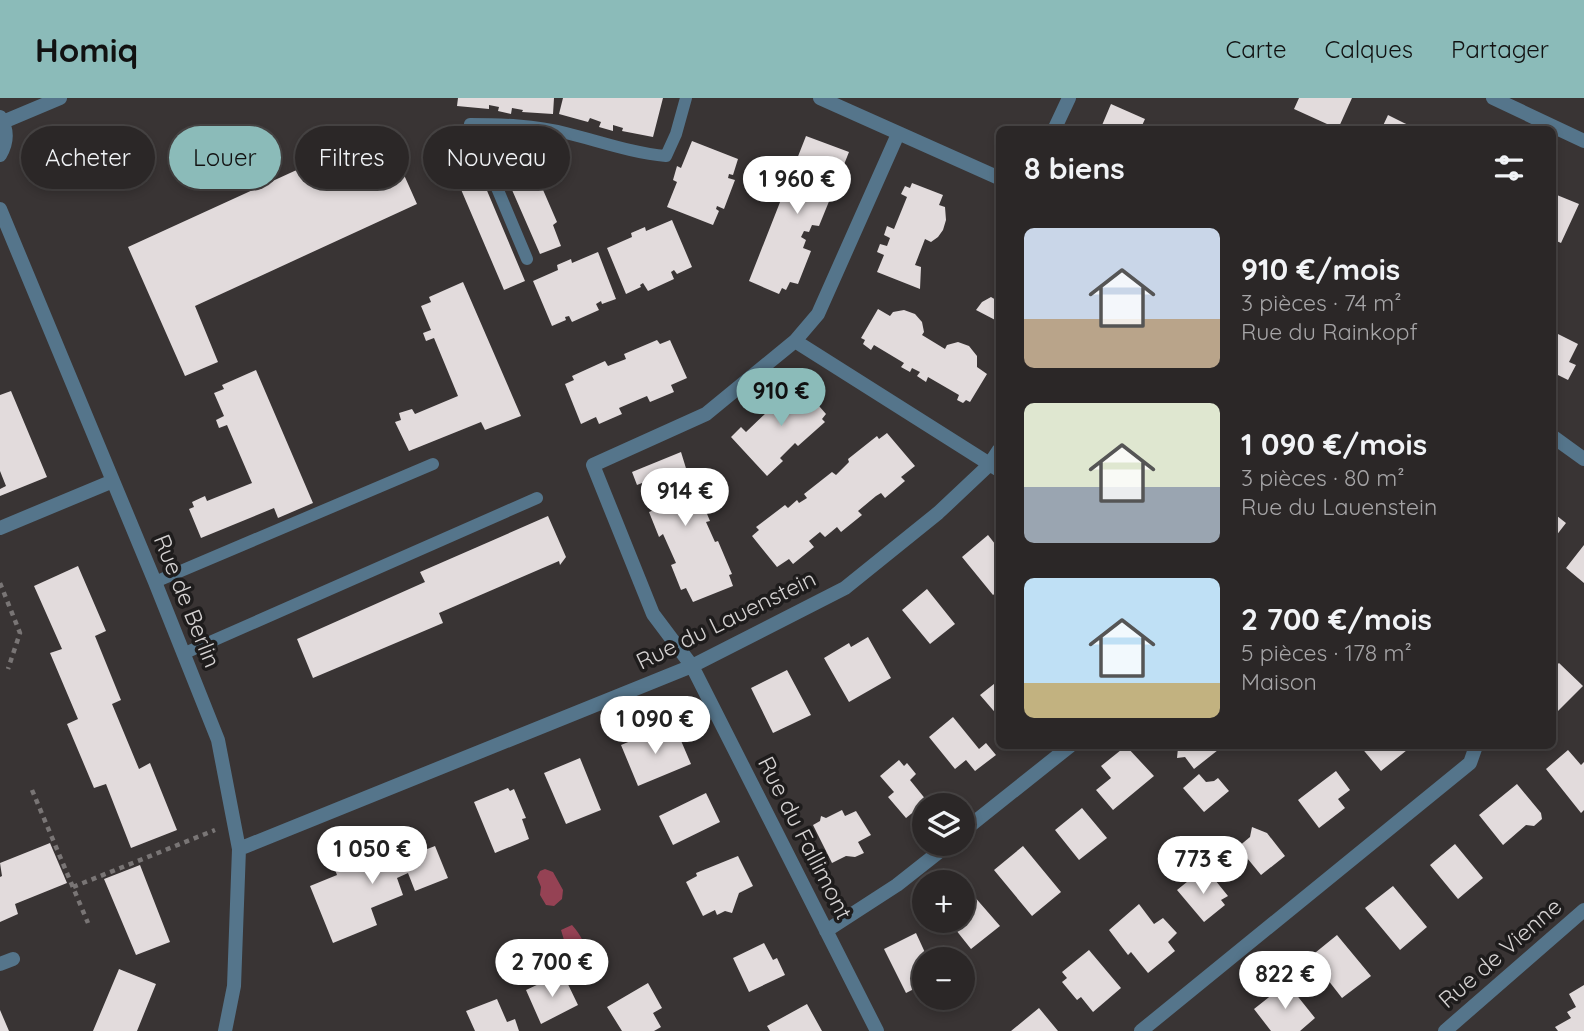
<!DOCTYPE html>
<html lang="fr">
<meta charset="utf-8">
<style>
:root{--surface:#2b2727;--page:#373333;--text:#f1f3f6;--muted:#a6a5a7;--line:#474444;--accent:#8bbbb9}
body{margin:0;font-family:Quicksand,sans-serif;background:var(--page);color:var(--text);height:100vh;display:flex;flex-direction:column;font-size:26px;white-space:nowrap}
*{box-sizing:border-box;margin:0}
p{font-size:23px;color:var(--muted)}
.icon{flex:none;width:38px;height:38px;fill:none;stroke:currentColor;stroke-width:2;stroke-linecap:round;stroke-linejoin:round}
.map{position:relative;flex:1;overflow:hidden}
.drawer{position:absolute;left:996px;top:28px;width:560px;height:623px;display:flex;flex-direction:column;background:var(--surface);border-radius:10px;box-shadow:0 4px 10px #0003,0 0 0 2px var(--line)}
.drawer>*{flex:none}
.hud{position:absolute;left:21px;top:28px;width:665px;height:63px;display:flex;gap:14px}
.tools{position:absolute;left:912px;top:695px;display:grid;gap:14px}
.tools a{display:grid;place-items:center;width:63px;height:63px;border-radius:50%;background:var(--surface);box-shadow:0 4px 10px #0003,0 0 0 2px var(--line);font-size:35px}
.price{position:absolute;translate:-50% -60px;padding:0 16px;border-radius:24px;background:#fff;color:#222;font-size:23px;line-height:46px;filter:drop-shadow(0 2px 4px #0008)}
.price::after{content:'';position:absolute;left:50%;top:42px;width:21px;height:16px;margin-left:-10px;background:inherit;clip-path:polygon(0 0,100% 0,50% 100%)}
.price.on{background:var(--accent);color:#111}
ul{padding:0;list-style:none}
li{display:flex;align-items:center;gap:21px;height:175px;padding:0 28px}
li span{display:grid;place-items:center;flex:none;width:196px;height:140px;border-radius:10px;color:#555}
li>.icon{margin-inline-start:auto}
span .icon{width:84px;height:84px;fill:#fffc;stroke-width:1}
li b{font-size:30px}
h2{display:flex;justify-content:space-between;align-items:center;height:84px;padding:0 28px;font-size:30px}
.chip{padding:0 24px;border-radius:32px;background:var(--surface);box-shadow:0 4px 10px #0003,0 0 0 2px var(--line);font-size:24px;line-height:63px}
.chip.on{background:var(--accent);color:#111}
header{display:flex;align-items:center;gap:42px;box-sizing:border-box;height:98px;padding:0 35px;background:var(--accent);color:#111}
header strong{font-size:33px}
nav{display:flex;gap:38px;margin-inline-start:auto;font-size:24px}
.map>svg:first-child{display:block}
.water{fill:#954254}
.building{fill:#e2dbdc}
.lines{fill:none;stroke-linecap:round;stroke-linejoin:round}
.path{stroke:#797575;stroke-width:4.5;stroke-dasharray:5 5;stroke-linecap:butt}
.lane{stroke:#55758b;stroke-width:12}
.street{stroke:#55758b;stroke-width:14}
.labels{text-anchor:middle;stroke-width:7;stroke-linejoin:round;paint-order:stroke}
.street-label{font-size:23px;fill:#d5d2d2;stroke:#1e1c1c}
</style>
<header>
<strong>Homiq</strong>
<nav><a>Carte</a><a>Calques</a><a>Partager</a></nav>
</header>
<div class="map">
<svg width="1584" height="933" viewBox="0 0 1584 933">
<rect width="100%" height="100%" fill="#393434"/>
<path class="water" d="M545,771L553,774L563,792L562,801L554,808L546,807L540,797L541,789L537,779L540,773Z
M572,827C581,837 586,846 586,860L575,864L566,859L567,852L561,832Z"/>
<path class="building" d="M458,0H554L553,16L522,14L523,12L512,10L511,16L498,13L499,9L489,7V11L457,8Z
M563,0H663L653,39L622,33L623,30L613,27V33L599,29L601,24L590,20L588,24L559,16Z
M1299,0H1352L1338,31L1294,11Z
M1111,6L1145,21L1140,32H1100Z
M1388,17L1404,25L1420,32H1381Z
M384,32L417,106L195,208L218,264L185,278L128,149Z
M514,37L523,58L527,55L557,124L553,127L561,148L540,156L492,46Z
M464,38L525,183L504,192L442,47Z
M806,38L849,54L843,69L836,67L831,77L827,75L824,82L828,84L826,93L832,96L819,128L812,127L809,134L804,133L801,139L806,142L803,150L811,153L798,186L790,184L786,192L782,190L779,196L749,183Z
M692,43L738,61L733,77L729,76L728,80L735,82L724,111L717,108L716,111L719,113L713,127L667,109L677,84L673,82L677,68L681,70Z
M912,85L943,97L939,107L945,109L946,122L943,132L938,139L931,144L925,141L915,167L921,169L920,191L877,174L884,157L877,154L880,146L887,148L890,140L884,137L887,128L894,131L907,99L901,96L905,88L910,90Z
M1552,95L1579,106L1561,145L1552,141Z
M672,122L692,169L677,176L674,172L671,174L674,181L648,193L643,185L640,187L641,189L626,196L607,150L632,139L631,135L645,129L646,133Z
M598,154L616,201L602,206L601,203L596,206L599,212L572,224L569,218L565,219L566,222L552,228L533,183L558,172L557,167L571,161L572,165Z
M463,184L521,318L485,332L481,324L409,353L395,324L401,322L399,315L412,311L415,316L458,298L434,240L426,243L423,235L431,232L421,208L431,204L429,199Z
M999,195V224L976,212L982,204L991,199L996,202Z
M878,211L890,218L893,214L904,212L915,216L922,224L924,234L922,237L945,251L947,247L958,244L969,248L977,258V269L987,276L970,304L966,302L963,305L957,302L959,297L928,279L926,284L917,278L920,274L912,270L910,274L901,269L904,265L874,247L871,252L863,246L865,242L861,240Z
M1552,233L1578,246L1569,264L1576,267L1568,282L1552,274Z
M657,242L660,246L670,242L687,280L671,287L674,294L650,304L647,298L619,310L622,316L599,326L596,319L581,326L565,286L574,282L572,278L605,263L608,268L626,261L624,256Z
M256,272L313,405L278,420L274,410L201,440L189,411L194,409L192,404L205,398L207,403L252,385L227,327L219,330L216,322L224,318L214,295L224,291L222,287Z
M799,285L826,316L822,321L825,324L798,348L795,345L780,360L783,363L767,378L731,339L741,329L746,334L767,314L762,310L781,291L786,296Z
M11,293L47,379L0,398V391L6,388L0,373V297Z
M887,335L915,368L901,379L905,383L885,400L881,395L876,398L858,413L862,417L841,434L837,429L825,439L820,434L809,443L814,449L793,466L789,461L777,469L752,438L759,432L756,429L785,407L788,410L797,402L799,405L807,400L804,396L832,374L836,377L849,364L848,361L877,338L879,341Z
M681,354L693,393L697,392L710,423L706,424L715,444L718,443L732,476L729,477L733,488L693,504L686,490L681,492L671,467L676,465L663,436L659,439L649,414L654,412L642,385L637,387L632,374Z
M1552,414L1566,425L1552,443Z
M548,418L566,459L560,467L559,463L439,515L443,525L313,580L297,541L425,484L420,474Z
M988,437L999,451V492L993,497L962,459Z
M1584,447V485L1566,470Z
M78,468L106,533L95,538L121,602L112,606L139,671L150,665L177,732L131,750L106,686L94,690L67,626L78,621L50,555L62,551L34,488Z
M927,491L955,526L930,546L902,512Z
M868,539L891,580L849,604L824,560L849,545L851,549Z
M1559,565L1583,588L1555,616L1552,613V571Z
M787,572L811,617L773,635L751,590Z
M999,582V619L980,597Z
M953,619L979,651L986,645L996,657L975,673L966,662L955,671L929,639Z
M676,631L691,666L638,688L621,647L657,632L659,638Z
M1126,648L1154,678L1113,712L1096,692L1111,680L1101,668Z
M1176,648H1214L1218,652L1194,671L1185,659L1177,660L1178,650Z
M1360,648H1412L1381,673Z
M1568,652L1581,667L1584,664V712L1581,715L1546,671Z
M580,660L601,712L566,726L544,675Z
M899,662L904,668L907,665L916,676L910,682L927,703L906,720L888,699L894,694L880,678Z
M1336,673L1350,692L1338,701L1345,710L1319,730L1298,702Z
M1199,676L1206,684L1214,683L1218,680L1229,693L1204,714L1183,690Z
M1517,686L1541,715L1542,721L1534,728L1526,727L1503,747L1479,717Z
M508,690L510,693L514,691L526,720L522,721L529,741L495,755L474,704Z
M706,695L720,724L673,747L659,718Z
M1082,710L1107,740L1079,762L1055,732Z
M842,712L845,718L856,713L871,737L858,744L864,755L855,759L846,758L832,765L813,727L820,723L821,718L826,720Z
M1252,729L1267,735L1285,758L1261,777L1238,749L1250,739Z
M405,738L412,757L435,748L448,780L415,793L408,775L397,780L403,797L371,810L377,827L333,845L310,788L337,777L333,766L383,747L386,755L398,750L395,741Z
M50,745L67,785L15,806L18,816L0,824V779L2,778L0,765Z
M1455,746L1483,780L1458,801L1430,767Z
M1023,748L1061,794L1032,818L994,772Z
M738,758L753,788L739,795L732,815L725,813L717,817L715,812L703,818L686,784L697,778L696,775Z
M140,767L170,844L136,857L104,781Z
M1198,775L1204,783L1211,777L1228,798L1221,802L1225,807L1204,824L1177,792Z
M1393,788L1427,829L1400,852L1365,810Z
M973,797L1000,828L971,851L948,822H962V806Z
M1139,806L1154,826L1163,820L1177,835L1168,844L1175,853L1148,875L1131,854L1128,857L1109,832Z
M916,835L928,861H924V886L906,895L884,851Z
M1337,837L1371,878L1342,900L1310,859Z
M764,845L773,862L777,860L785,877L749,894L733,860Z
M1089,852L1121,890L1093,914L1081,899L1077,902L1062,884L1067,880L1062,874Z
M119,871L156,886L137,933H93Z
M556,878L558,881L564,878L578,907L541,926L526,892Z
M648,885L662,910L653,915L661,929L654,933H622L607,909Z
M1287,885L1315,920L1300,933H1271L1254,911Z
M1584,887V933H1558L1555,929L1571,920L1567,914L1576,909L1569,896Z
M497,901L507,924L515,921L519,933H475L466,913Z
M807,906L822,933H770L767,928Z
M1039,910L1058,933H1011Z
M0,912L9,933H0Z"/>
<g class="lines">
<path class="path" d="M0,485L20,535L8,571
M32,692L88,825
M73,789L215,732"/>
<path class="lane" d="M527,161L470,26C502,26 534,27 566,35C599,43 632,55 666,58L676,36L686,0
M155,484L433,366
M185,555L537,400"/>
<path class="street" d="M820,0L999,80
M1493,0L1584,43
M0,19C8,32 7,45 0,57
M3,24L60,0
M1054,32L1069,0
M0,111L155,484L218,642L239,751L234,888L225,933
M795,243L999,372
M1552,338L1584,361
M0,430L113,383
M962,734L1070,648
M239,751L692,568L845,490L938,415L989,367L999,352
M826,833L897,787L949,746
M0,866L13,861
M877,933L692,568L653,516L593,367L706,316L795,243L818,216L898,36
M1141,933L1470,665L1476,648
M1445,933L1584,812"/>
</g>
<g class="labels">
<g class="street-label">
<text transform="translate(187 503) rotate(68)" y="8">Rue de Berlin</text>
<text transform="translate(726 522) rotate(-26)" y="8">Rue du Lauenstein</text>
<text transform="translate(805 740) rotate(63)" y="8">Rue du Fallimont</text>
<text transform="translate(1500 855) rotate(-41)" y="8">Rue de Vienne</text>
</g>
</g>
</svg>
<div class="tools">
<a><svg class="icon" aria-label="layers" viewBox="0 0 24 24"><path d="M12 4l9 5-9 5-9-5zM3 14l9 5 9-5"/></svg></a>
<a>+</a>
<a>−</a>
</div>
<b class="price" style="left:797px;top:118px">1 960 €</b>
<b class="price on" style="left:781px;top:330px">910 €</b>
<b class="price" style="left:685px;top:430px">914 €</b>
<b class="price" style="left:655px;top:658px">1 090 €</b>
<b class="price" style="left:372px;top:788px">1 050 €</b>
<b class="price" style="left:1203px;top:798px">773 €</b>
<b class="price" style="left:552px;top:901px">2 700 €</b>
<b class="price" style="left:1285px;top:913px">822 €</b>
<div class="hud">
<a class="chip">Acheter</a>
<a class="chip on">Louer</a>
<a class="chip">Filtres</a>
<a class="chip">Nouveau</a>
</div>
<section class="drawer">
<h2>8 biens<svg class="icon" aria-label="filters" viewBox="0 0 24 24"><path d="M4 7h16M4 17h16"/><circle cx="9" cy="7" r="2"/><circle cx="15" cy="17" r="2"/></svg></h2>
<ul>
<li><span style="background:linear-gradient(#c9d6e8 65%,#b9a48a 0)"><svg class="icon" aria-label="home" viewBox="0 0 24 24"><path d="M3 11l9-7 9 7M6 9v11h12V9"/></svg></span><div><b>910 €/mois</b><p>3 pièces · 74 m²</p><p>Rue du Rainkopf</p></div></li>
<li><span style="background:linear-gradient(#dfe7d0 60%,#9aa5b1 0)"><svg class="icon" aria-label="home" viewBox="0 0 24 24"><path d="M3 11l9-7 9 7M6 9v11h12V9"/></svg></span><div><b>1 090 €/mois</b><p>3 pièces · 80 m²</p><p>Rue du Lauenstein</p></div></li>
<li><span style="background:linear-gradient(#bfe0f5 75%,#c2b280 0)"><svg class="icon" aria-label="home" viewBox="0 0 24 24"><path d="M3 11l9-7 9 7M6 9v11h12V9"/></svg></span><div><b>2 700 €/mois</b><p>5 pièces · 178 m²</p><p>Maison</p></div></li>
</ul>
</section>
</div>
